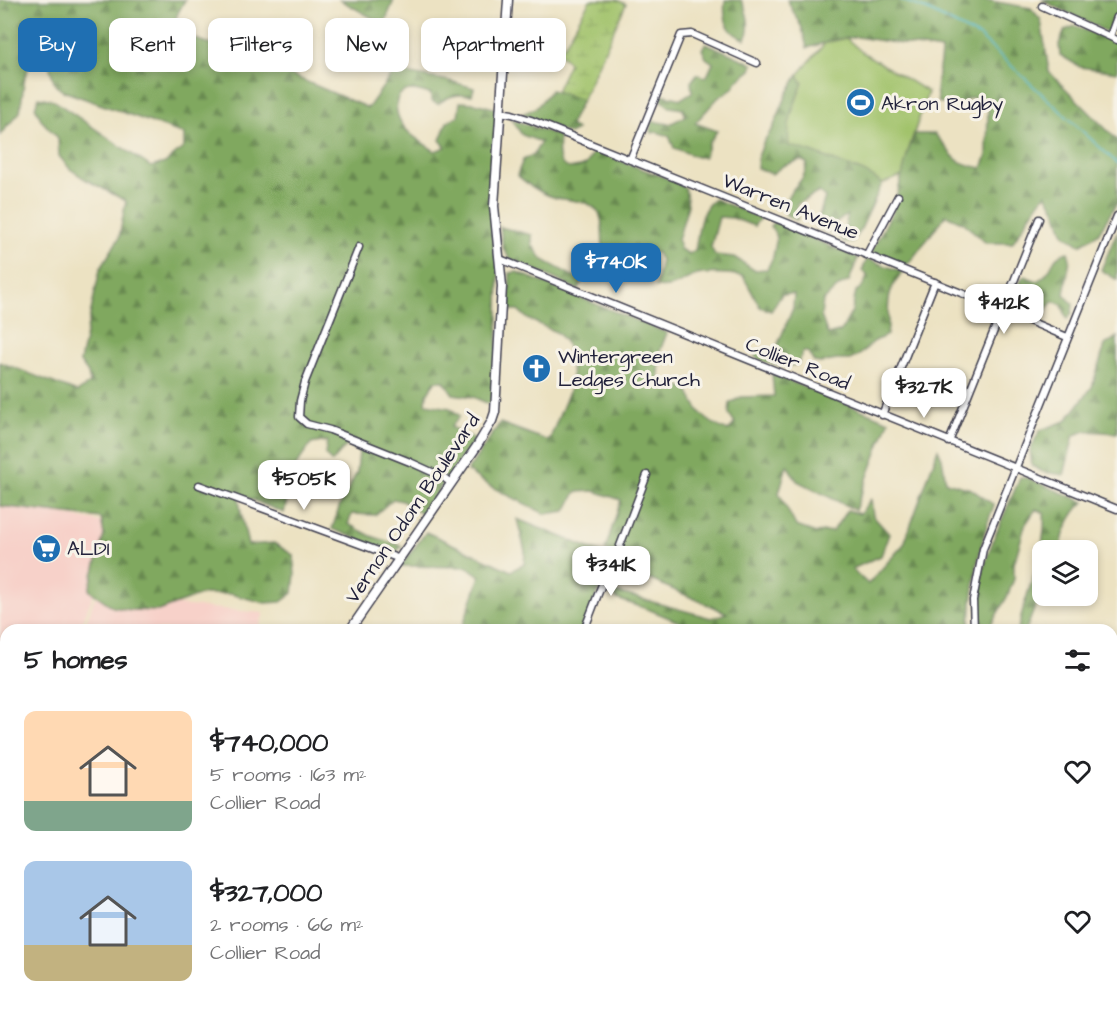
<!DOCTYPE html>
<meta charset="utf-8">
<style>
:root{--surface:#fff;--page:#f2f2f2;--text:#202124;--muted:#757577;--accent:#1f6fb2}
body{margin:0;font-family:"Architects Daughter",sans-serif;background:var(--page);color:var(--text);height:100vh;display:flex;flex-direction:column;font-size:22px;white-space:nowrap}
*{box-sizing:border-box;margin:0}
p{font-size:20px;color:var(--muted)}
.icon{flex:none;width:33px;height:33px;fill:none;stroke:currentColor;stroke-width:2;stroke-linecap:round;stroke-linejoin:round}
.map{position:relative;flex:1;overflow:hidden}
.panel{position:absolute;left:0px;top:624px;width:1118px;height:386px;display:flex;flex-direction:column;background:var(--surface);border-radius:18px 18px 0 0;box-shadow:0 3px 9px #0003}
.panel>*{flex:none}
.hud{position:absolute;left:18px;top:18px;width:600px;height:54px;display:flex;gap:12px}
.fabs{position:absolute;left:1032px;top:540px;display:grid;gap:12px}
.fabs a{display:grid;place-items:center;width:66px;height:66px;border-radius:12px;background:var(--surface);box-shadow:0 3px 9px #0003;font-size:30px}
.price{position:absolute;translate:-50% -51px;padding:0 14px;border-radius:12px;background:#fff;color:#222;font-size:20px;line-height:39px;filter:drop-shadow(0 2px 3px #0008)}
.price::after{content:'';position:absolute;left:50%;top:36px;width:18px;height:14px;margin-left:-9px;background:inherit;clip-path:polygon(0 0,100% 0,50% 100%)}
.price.selected{background:var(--accent);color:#fff}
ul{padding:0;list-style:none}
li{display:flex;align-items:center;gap:18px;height:150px;padding:0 24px}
li span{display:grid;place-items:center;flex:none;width:168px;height:120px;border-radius:12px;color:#555}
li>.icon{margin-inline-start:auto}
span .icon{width:72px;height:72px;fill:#fffc;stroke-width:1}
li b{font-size:26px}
h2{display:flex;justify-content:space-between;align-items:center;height:72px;padding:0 24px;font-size:26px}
.pill{padding:0 21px;border-radius:12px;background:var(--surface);box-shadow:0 3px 9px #0003;font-size:21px;line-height:54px}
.pill.selected{background:var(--accent);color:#fff}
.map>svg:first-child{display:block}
.built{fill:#f7d1c9}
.grass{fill:url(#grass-dots);stroke:#627253;stroke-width:1.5}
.forest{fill:url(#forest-firs);stroke:#51654d;stroke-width:1.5}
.wetland{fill:url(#wetland-marsh);stroke:#627253;stroke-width:1.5}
.pitch{fill:#a1c26b;stroke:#627253;stroke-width:1.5}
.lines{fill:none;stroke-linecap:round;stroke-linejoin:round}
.stream{stroke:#51bbcf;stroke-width:1.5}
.minor-casing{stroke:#403f4f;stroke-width:9}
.major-casing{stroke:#403f4f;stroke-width:11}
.minor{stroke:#fff;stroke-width:6}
.major{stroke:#fff;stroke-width:8}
.labels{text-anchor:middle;stroke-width:6;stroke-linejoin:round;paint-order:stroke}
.poi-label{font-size:20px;fill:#22223b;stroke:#f7f3e8;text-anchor:start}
.street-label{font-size:20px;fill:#22223b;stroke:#f7f3e8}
</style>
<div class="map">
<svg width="1117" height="1009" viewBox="0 0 1117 1009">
<defs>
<pattern id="grass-dots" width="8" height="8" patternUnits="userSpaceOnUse" patternTransform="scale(1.5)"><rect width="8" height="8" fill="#a1c26b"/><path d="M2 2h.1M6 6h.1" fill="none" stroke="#8aa65e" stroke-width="1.8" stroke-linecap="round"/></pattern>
<pattern id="forest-firs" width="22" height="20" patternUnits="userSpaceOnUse" patternTransform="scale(1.5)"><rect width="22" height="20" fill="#80a85f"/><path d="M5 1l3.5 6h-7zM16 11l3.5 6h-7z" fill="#688850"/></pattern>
<pattern id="wetland-marsh" width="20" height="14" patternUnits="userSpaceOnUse" patternTransform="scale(1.5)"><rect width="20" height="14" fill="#a1c26b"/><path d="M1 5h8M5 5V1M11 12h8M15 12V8" fill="none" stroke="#8aa65e"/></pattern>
</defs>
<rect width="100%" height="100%" fill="#f7f3e8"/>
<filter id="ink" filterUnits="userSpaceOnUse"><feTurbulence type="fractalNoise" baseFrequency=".0167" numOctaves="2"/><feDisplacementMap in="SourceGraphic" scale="12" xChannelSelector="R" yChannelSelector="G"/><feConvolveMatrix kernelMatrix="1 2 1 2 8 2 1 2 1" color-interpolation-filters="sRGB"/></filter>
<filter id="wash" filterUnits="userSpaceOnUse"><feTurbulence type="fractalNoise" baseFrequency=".008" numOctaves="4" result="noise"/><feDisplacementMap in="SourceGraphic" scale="24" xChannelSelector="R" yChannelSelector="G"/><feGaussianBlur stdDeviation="1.35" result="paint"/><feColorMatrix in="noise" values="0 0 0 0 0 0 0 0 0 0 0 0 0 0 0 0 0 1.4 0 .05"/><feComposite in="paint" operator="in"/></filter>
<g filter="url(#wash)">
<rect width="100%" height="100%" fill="#ece2c2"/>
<path class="built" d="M0,506L55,513L116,525L95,591L79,630H6V646L0,645Z
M95,597L264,613L258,630H83Z
M0,654H6V741L1,756Z
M271,1004H361L375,1009H269Z"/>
<path class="grass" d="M206,1004H271L269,1009H203Z"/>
<path class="forest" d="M0,0H185L177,15L173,31L263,63L368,108L394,71L450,81L474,88L472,95C458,94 449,95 438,104L431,101V94C425,93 418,90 412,90C390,91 395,115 404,127C411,137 425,144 435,151L446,147L440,140L447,122L458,116L460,102L475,103L497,109C495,151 484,228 499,265L496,407L473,397L453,394L444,381H435L427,394L426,404L450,408L460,416L451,427L475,439L422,514L402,501L393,499L375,515L352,514L348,524L371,536L402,546L395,553L332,529L340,505L357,472L359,452L347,445L332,462L325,455L327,441L311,444L295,467L284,513L239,494L240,508L248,545L274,543L293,555L295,574L293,593L281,602L265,603L230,594H203L158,611L131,610L113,607L89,590L104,535L101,518L0,506V362L77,392L90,383L88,373L80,362L100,269L119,238L126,201L85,179L70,169L59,156L58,138L42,121L35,107L39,97L53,100L151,167L165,163L184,147V134L63,91L55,85L48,61L38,57L33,58L25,76L20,112L0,135Z
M340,0H394L385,22L374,19Z
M725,0H741C747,11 752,27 745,39C726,33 723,18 725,0Z
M787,0H985L1031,8L1041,20L1049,72L1117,140V203L1098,234L1080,245L1064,234L1056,211L1046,194C1033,209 1024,227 1012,243H986L964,223L946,215L909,263L904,265L871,252L893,211L908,151L915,134H935C955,156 949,162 982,168L987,155L988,107L972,97L955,106L938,102C933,85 941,68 941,50L857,37L838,39L807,48L802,28Z
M1042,0H1117V22L1109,33Z
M531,22H537V40L556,49L562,55C547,55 536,56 526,44Z
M1075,26L1117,43V72L1080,67L1060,55L1059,44L1065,30Z
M706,43L753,64L751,70L736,82L734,87L718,98L695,123L717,131L709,143L704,157H697L674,148L669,136L657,132L652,133L650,131L652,121L670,124L685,116L683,109L670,107L661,100L662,94L681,99L692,92L691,82L697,74L704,77L707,76L713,63L706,58L702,49Z
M798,75L803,83L791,113L789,145C804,148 816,154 830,159C849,167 867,170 882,184L859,233L852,243L844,242L839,237L846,224L847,215L834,224L829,232L816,227L825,197L819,192L797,204V220L786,215C781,187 804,190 807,163L800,160L783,166L772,174L757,168L758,157L764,141L773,128L787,94Z
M551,90L582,100L570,125L577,130L569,134L522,114L536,108Z
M511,119L559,136C557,159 558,175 586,165L594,151L674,181L685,188L688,205L678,240L680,249L689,254L695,250C699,232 698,210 715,199L760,218L754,226L733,218L719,217L711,247L715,255L734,257L754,270L767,269L773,257L777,237L770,226L774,222L858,258L849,281L839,286L823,301L821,316L828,335L841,331L852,311L856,291C862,288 866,283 867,275L862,271L867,259L903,272C882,295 891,307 887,335L873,342L861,354L850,360H837L820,363L814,362L808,352H803L798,364C785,368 766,365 755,357L756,353L762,349L775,351L793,308L794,294H782L771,311L760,307L743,276C731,274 715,273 703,274C683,276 680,290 656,287L661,260L657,253L617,246L603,247C602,238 603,227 601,219C596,197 568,202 553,197C542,194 524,182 517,175L523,160L534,154L541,142L522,135Z
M500,227L532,235V245L543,260L578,279L585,260L589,262L579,290L509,258L503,248Z
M1117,232V280L1101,270Z
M1068,252L1070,259L1064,294L1073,304L1072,314L1067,319L1062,305L1053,301L1047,308L1041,323L1033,318L1030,310L1014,300L1020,292L1026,291L1020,285L1021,279L1025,276L1037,281C1040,279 1044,277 1046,274C1055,264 1051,256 1068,252Z
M517,272L667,333L660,351L659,378L668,384L687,388C698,412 702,420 728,431L735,423L729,414L730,403L741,397L774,396L772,374L889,421L855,510L797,481L787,465L779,493L796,526L816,533L833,531L847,510L860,514L871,499L873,516L889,534L881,556L852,569L868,584L904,544L938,449L942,458L946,482L971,489L994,505C977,548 974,585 969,630H698L650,610L617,599L609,590L711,618L727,613L616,565L620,558L605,550L621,500L594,491L576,492L566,511L545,514L490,486L467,471L500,423L549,441L572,384L571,362L566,343L558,333L528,319L518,310H509L510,273Z
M1117,337V433L1086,431L1074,435L1064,475L1043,472L1032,466L1030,450L1040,430L1066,421L1092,387L1105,345Z
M1020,477L1027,478L1084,502C1071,514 1062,533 1061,550H1042V589L1026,630H1018C1025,590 1047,555 1044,513L1036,509L1025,525L1014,564V579L1007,597L989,628L980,630C970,575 1001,526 1020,477Z
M517,519L609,556L608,567L583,630H461L480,576L467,567L401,566L426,532L511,571L524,564L525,551Z
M1112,673L1117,674V752L1112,758Z
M6,741V968L0,964V756Z
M1112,807L1117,808V887L1112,880Z
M1112,971L1117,976V1009H1076L1084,1004H1112Z
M13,1004H146L143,1009H13Z
M502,1004H1059L1069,1009H511Z"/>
<path class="wetland" d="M590,0H617L626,4L582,100L556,91L569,63L556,49L564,46Z"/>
<path class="pitch" d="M846,38L862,52L928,92L908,151L902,176L882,184C867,170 849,167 830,159C816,154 804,148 789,146C786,122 794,105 803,83L798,75L825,43Z"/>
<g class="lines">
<path class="stream" d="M901,0L921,7L980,37L1117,163"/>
</g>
</g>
<g filter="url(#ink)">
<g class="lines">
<defs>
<path id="minor" d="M1042,6L1117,40
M1110,36L1117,17
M500,112L512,114L531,120L1001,309L1067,337
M630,160L681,35L692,34L757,63
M359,247L305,382L300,401L299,417L307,424L330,430L410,462L443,477L451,483
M867,254L898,196
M500,259L1117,509
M882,415L935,282
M949,442L1039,219
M199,485L400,559
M584,630C595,604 604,574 618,551L647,475
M974,630L973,600L983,549L1117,216
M0,654H6
M1112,892L1117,901
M370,1004L384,1009
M196,1009L198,1004"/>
<path id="major" d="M350,630L477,446L492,421L495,412L502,286L494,206L508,0
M438,1004L442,1009"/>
</defs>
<use href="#minor" class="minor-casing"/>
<use href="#major" class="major-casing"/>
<use href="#minor" class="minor"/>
<use href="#major" class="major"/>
</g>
</g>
<defs>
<symbol id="stadium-disc" viewBox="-11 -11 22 22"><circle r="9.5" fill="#1f6fb2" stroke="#f7f3e8"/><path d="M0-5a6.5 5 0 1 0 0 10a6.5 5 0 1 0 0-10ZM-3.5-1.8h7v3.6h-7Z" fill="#fff"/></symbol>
<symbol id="church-disc" viewBox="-11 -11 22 22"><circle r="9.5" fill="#1f6fb2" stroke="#f7f3e8"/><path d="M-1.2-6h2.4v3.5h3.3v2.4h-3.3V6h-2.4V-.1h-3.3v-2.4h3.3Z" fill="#fff"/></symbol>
<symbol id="supermarket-disc" viewBox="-11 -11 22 22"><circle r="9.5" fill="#1f6fb2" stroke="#f7f3e8"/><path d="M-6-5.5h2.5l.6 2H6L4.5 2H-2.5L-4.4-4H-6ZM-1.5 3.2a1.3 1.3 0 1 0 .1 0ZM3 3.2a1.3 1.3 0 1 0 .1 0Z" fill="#fff"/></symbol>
</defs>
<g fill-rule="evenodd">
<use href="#stadium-disc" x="844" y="86" width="33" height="33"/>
<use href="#church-disc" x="520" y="352" width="33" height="33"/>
<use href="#supermarket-disc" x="30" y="532" width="33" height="33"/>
</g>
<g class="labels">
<g class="poi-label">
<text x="881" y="110">Akron Rugby</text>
<text x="558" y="363">Wintergreen<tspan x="558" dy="23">Ledges Church</tspan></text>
<text x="67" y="555">ALDI</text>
</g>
<g class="street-label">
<text transform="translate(791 206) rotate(22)" y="7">Warren Avenue</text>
<text transform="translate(798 363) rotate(22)" y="7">Collier Road</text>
<text transform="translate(412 508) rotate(-56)" y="7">Vernon Odom Boulevard</text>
</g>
</g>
</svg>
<div class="fabs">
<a><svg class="icon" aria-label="layers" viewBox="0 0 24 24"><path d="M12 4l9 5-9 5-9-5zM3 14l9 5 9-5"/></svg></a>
</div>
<b class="price selected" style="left:616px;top:294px">$740K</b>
<b class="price" style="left:1004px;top:335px">$412K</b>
<b class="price" style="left:924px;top:419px">$327K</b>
<b class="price" style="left:304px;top:511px">$505K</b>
<b class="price" style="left:611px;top:597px">$341K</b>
<div class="hud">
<a class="pill selected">Buy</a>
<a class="pill">Rent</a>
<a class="pill">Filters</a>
<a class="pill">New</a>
<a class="pill">Apartment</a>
</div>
<section class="panel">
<h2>5 homes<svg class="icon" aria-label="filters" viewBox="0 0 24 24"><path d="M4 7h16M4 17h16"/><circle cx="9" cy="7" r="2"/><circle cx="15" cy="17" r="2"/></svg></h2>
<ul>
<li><span style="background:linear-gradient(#ffd9b3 75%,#7fa58c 0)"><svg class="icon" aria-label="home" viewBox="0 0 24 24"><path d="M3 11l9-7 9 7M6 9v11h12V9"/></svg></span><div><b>$740,000</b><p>5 rooms · 163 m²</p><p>Collier Road</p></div><svg class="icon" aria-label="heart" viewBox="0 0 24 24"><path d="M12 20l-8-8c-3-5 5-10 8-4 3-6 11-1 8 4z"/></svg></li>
<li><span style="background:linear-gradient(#a9c7e8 70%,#c2b280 0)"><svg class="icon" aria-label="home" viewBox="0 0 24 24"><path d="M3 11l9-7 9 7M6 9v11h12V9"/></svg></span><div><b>$327,000</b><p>2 rooms · 66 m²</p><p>Collier Road</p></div><svg class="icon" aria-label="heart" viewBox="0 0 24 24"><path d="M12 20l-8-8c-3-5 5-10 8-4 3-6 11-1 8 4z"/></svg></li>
</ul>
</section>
</div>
